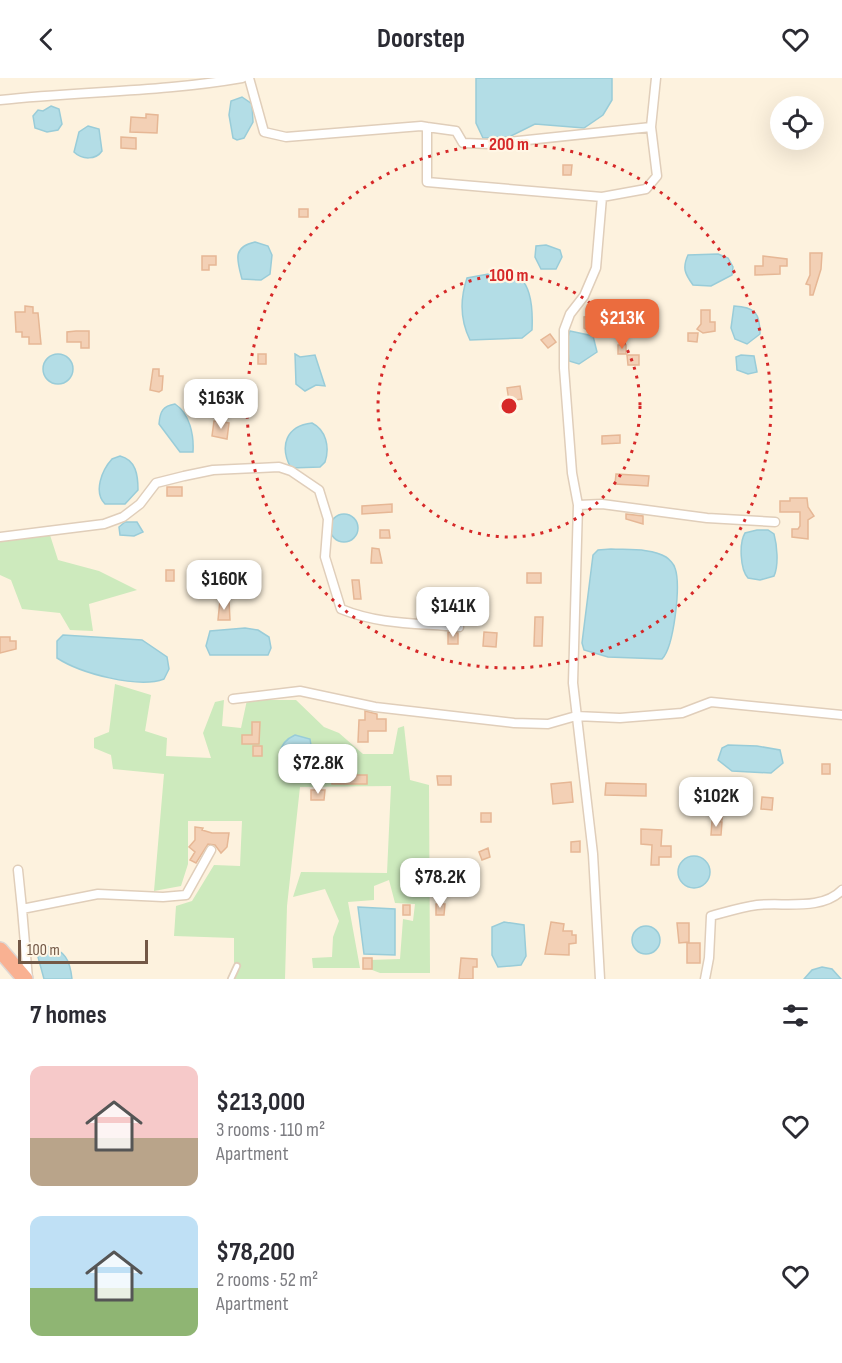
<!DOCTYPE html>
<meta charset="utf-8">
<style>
:root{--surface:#fff;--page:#f2f2f3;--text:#2b2b33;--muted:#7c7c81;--accent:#eb6c3e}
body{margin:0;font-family:"Sofia Sans Condensed",sans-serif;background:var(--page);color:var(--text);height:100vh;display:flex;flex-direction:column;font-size:22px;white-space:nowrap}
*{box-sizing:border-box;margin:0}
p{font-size:20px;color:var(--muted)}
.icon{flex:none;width:33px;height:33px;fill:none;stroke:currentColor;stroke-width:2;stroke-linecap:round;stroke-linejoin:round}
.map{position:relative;height:901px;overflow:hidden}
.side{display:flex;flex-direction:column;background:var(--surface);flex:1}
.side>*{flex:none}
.fabs{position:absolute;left:770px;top:18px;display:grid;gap:12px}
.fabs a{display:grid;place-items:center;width:54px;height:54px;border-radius:50%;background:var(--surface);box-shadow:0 6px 24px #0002;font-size:30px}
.scale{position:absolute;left:18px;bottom:15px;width:130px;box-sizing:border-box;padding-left:6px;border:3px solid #735846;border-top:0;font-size:16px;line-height:21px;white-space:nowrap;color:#735846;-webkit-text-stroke:4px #fff6e5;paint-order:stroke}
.price{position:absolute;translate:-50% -51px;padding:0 14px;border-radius:12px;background:#fff;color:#222;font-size:20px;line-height:39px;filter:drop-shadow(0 2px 3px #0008)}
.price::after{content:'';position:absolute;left:50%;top:36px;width:18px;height:14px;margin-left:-9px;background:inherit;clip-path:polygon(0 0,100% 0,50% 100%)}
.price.active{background:var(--accent);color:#fff}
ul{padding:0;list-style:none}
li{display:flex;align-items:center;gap:18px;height:150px;padding:0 30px}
li span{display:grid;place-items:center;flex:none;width:168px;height:120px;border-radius:12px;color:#555}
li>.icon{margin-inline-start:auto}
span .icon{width:72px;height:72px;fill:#fffc;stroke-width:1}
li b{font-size:26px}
h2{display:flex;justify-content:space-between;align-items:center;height:72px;padding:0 30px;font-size:26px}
header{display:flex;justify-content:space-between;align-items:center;height:78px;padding:0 30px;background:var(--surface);font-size:27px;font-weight:700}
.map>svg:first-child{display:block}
.green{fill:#cdeabd}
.water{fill:#b3dde6;stroke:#99ccd8;stroke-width:1.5}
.building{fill:#f3d0b5;stroke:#e6b795;stroke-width:1.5}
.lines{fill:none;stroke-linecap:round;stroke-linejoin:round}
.lane-casing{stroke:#e0ceba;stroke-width:8}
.street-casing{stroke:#e0ceba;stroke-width:11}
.highway-casing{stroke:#ddd7d3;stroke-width:18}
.lane{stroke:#fff;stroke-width:4.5}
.street{stroke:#fff;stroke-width:8}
.highway{stroke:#f9b192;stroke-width:15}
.ring{fill:none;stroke:#d62828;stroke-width:3;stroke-dasharray:3 6}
.centre{fill:#d62828;stroke:#fff6e5;stroke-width:3}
.ring-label{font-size:18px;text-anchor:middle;font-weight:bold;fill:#d62828;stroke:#fff6e5;stroke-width:4.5;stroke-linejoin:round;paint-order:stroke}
</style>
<header><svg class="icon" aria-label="back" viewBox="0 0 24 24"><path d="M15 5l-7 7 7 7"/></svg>Doorstep<svg class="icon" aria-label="heart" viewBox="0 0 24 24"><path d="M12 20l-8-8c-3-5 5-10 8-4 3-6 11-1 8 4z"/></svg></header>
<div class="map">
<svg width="842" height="901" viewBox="0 0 842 901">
<rect width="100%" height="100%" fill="#fdf2de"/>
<path class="green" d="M50,457L58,482L99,493L137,512L89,526L93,553L70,552L60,535L22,531L11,502L0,497V462Z
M115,606L151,617L145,653L167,660L166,678L211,680L203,655L215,624L224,622L222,648L241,650L247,622H296L324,649L339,655L363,676H393L398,650L404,648L410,702L429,707L430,895H380L367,890L369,882L400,881L403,841L413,843L415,826L395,825L389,802L374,808V822L348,824L360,890H313L312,880L332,879L333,859L339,843L325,811L293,819L301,794L387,795L391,708L300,709L287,828L285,901H234V860L174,858L176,828L192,823L214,787L240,788L242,743H188V786L181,808L154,813L164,696L113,691L111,677L94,670V660L109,654Z"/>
<path class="water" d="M476,0H612V22L603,37L584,50L535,46L509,59L483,60L476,45Z
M242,19L252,26L253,44L244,60L237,62L233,60L229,37L231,23Z
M51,28L59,31L62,46L58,52L47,54L35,50L33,38L38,32L43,33Z
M88,48L99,51L102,73C96,82 82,82 74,74L79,54Z
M255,164L268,168L272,177L270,196L261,202L242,201C237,182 232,169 255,164Z
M546,167L560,172L562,179L556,191H541L535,179L536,168Z
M718,176L728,180L733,189L732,197L711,208L693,207C685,196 682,190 688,177Z
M505,193C532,196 533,230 532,252L522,260L470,262C460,242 460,221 467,200Z
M734,228C755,229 760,235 760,256L747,266L735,261L731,250Z
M570,253L593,258L597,274L579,286L569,283L567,262Z
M295,276L300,279L315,277L325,308L316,307L305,313L296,306Z
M43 291a15 15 0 1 1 30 0a15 15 0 1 1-30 0Z
M741,277L754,278L757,294L748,296L737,292L736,279Z
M175,326C190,336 194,357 193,374H180L159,346C160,333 163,328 175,326Z
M312,345C326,352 330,369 325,384L320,389L291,390C279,368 286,348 312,345Z
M120,378C136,382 138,397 138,412L125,426H105C93,414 102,392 112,381Z
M330 450a14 14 0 1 1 28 0a14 14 0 1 1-28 0Z
M125,444H137L143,454L134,458L120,457L119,449Z
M757,452H768L774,456C777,467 779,487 774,498L760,502L748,500C740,491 739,465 745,455Z
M611,471C627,472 652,470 666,479C669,481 674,486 675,490C681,507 674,569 662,581L608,579L584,572L582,565L593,477L598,472Z
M245,550L258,552L269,559L271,570L268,577H210L206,568L210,553Z
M63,557L142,562L167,579L169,591L164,601C138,611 80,595 57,580V563Z
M295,657L310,661L314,686L310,692L288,697C276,682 277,665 295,657Z
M728,667L757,668L780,672L783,685L771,695L732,693L718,682L722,670Z
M678 794a16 16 0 1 1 32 0a16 16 0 1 1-32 0Z
M358,829L395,831V877L364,876Z
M504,844L524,847L526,878L521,887L498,889L492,877V849Z
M632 862a14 14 0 1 1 28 0a14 14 0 1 1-28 0Z
M46,868C65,872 70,882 72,901H44L38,879L41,869Z
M822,889L832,891L841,901H804L812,892Z"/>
<path class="building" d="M146,36L158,37L157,55L130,54L131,39L146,40Z
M121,59L136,60V71L121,70Z
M563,87H572L571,97H563Z
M299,131H308V139H299Z
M810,175H822L821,191L813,217H810V207L806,206L810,197Z
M202,178H216V187H209V192H202Z
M763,178L787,181V188H780V196L755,197V188H763Z
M25,228L33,229V235H38L41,266H29V259H22V254H16L15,234H25Z
M618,230H636L637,253H627V242H617L615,232Z
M701,232H710V244H715V253L703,255L697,251L701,246Z
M591,238L592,255L584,250V239Z
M76,253H89V270H81V264H67V254Z
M688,255H698L697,264L688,263Z
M550,256L556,264L548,270L541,262Z
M618,267H626V276H618Z
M258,276H266V286H258Z
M627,277H639V287H628Z
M153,291H159V298H163L162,312L159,314L150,312Z
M520,308L522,321L509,323L507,310Z
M214,343L229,345L227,361L212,358Z
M620,357V365L602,366V358Z
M616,396L649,398L648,408L615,406Z
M167,409H182V418H167Z
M790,420H807L808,429L814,438L808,442V461L792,459V451H798L800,448V434H780V423H790Z
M392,426V434L362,436V428Z
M626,436L643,438V446L626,441Z
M380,452H389L390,460H380Z
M372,470L379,471L382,485H371Z
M166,492H174V503H166Z
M527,495H541V505H527Z
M352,502H359L361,521H354Z
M439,511H463L467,528H458V523H439Z
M220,522L229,523L230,542H218Z
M535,539H543L542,568H534Z
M448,554L458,555V566H448Z
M484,554L497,555L496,569L483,568Z
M0,559H10V563H16V571L0,575Z
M365,633L377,636V641H386V653H368V664H358L359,642H365Z
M252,644H260L259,666H242V657H252Z
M253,668H262V678H253Z
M822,686H830V696H822Z
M332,697H367V706H332Z
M437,698H451V707H438Z
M571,704L573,724L553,726L551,706Z
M606,705L646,706V718L605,717Z
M311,712H325L324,722H311Z
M762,719L773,720L772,732L761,731Z
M716,730H723L722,742H716Z
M481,735H491V744H481Z
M712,743L722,744L721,757H711Z
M195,749L203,750L202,752L212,755H229L227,769L221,775L215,767L208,766L196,785L190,782L195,774L189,769L195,762Z
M641,751L662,752L661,768H671V779H659V787H651L652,767L641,766Z
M580,763V774H571V764Z
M488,770L490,779L482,782L479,774Z
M436,826H445L444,837H436Z
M403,827H410V837H403Z
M551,844L564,846L563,853H572V857H576V865L569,866V877L545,876Z
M677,845H689V864L679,865Z
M687,865H700V885H687Z
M363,880H372V891H363Z
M461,880L477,881V889H473V901H459Z"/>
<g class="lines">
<defs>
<path id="lane" d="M231,901L237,888"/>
<path id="street" d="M249,0L264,54L286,59L421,48L427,49V104L602,119
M0,22C81,13 162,14 242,0
M427,49L456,53L463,65L490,66L651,49L656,0
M578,427L602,426L707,440L775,444
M0,459L104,446L123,439L140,426L156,405L184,398L213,392L279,389L291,393L319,412L328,441L325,479L341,531C380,547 418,545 459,549
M233,621L300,613L375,629L514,645L548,646L576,638L620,640L682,635L711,624L842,637
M18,792L22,831
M28,901L22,831L98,816L163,819L186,817L211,772
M600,901L593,776L573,605L578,427L572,395L564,290V252L570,236L584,218L596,190L602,119L646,111L657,98L651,49
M705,901L709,880L711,838C726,834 742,829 757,827C783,824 822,833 842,812"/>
<path id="highway" d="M0,872L25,901"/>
</defs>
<use href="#lane" class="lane-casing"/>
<use href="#street" class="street-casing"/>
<use href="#highway" class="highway-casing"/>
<use href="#lane" class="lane"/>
<use href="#street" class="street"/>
<use href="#highway" class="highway"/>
</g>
<g class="ring">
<circle cx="509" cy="328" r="131"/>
<circle cx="509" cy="328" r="262"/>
</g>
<circle cx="509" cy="328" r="9" class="centre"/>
<g class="ring-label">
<text x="509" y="72">200 m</text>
<text x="509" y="203">100 m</text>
</g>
</svg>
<div class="fabs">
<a><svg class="icon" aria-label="locate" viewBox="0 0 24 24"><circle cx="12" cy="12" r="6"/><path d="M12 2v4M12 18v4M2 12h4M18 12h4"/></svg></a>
</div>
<div class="scale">100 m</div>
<b class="price active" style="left:622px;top:272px">$213K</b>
<b class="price" style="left:221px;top:352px">$163K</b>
<b class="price" style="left:224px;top:533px">$160K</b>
<b class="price" style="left:453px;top:560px">$141K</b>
<b class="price" style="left:318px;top:717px">$72.8K</b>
<b class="price" style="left:716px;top:750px">$102K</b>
<b class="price" style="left:440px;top:831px">$78.2K</b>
</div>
<section class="side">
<h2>7 homes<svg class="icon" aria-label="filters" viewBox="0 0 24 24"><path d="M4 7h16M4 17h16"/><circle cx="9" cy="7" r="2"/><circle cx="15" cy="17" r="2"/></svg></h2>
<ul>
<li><span style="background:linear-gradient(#f6c9c9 60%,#b9a48a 0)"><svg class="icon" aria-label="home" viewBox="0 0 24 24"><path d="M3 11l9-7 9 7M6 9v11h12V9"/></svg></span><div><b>$213,000</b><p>3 rooms · 110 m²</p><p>Apartment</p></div><svg class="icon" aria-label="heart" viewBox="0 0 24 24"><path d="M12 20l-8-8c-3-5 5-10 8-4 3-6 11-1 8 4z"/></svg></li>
<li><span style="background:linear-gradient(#bfe0f5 60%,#8fb573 0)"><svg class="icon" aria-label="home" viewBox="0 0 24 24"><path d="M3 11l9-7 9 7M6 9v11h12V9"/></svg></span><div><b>$78,200</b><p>2 rooms · 52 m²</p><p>Apartment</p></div><svg class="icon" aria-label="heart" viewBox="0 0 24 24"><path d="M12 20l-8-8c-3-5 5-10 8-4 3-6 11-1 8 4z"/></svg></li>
</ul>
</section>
